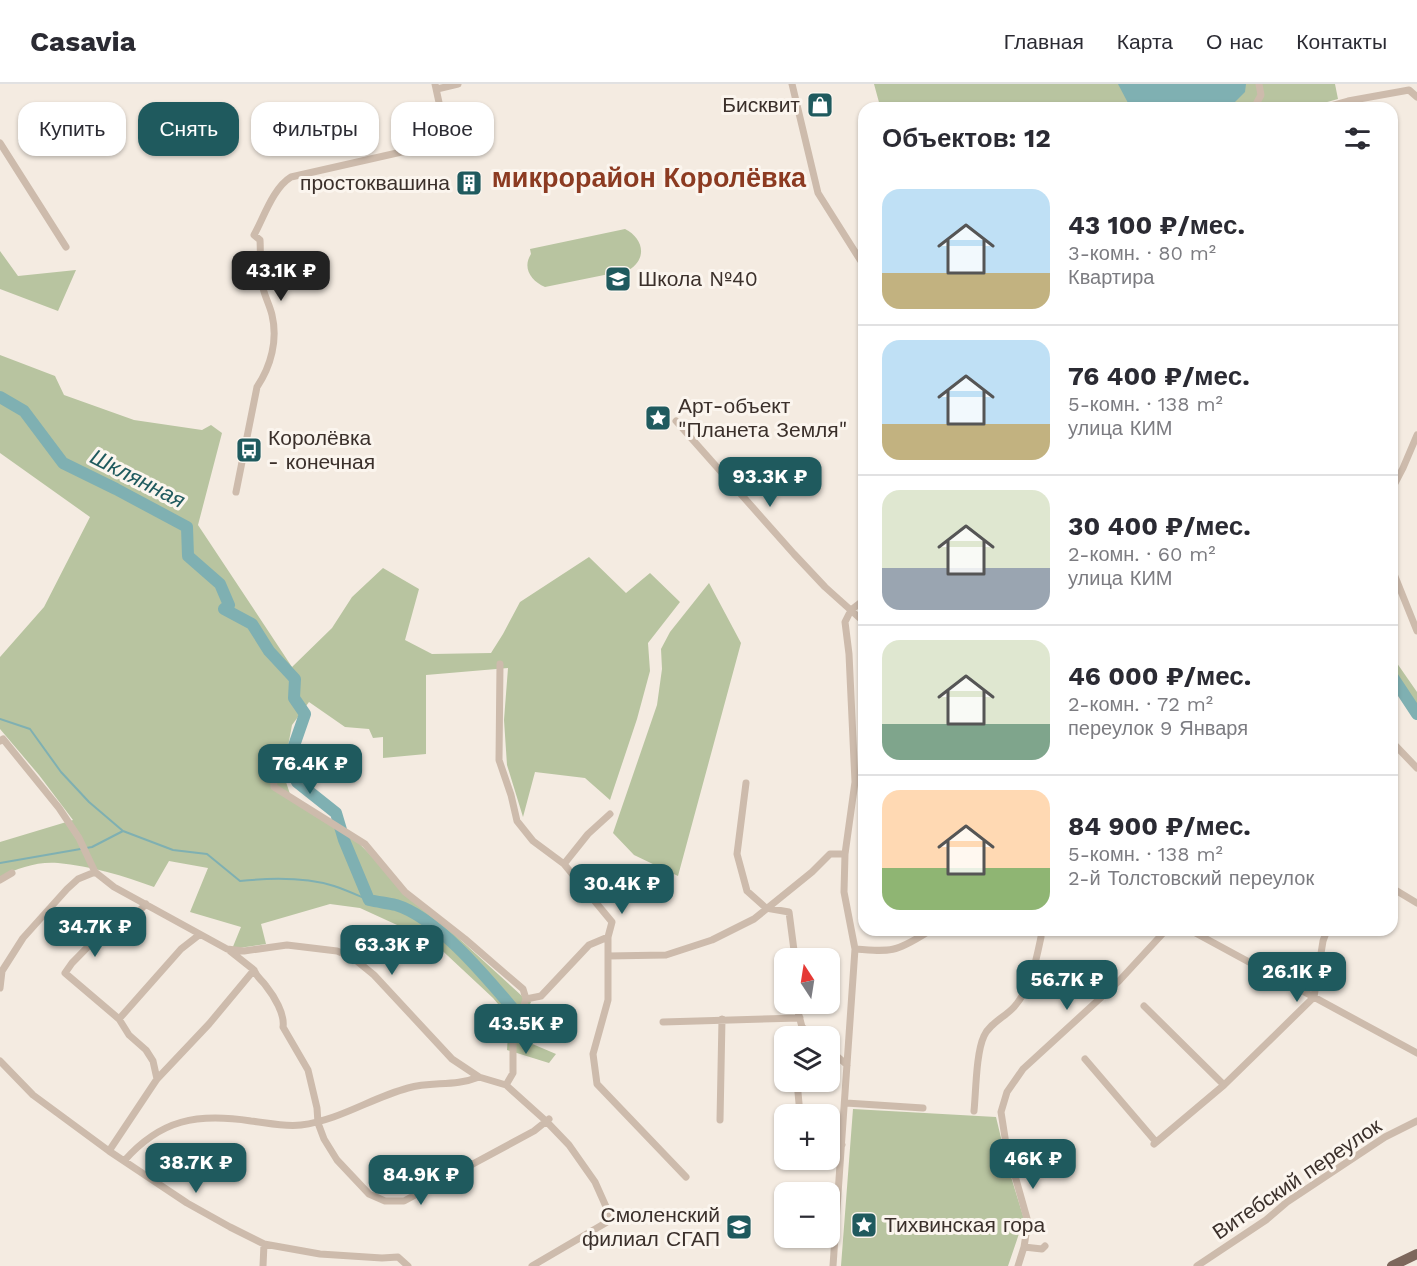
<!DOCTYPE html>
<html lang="ru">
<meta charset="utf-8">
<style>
:root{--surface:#fff;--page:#f7f7f7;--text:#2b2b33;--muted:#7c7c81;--line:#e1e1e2;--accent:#1f5a5e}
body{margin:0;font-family:"Work Sans",sans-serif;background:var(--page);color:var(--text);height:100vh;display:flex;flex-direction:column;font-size:22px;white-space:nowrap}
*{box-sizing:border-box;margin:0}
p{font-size:20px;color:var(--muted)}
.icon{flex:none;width:33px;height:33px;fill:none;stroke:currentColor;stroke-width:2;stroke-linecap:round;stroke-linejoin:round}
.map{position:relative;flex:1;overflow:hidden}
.panel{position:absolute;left:858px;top:18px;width:540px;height:834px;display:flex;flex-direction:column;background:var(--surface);border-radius:18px;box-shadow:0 2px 4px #0004}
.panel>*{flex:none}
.top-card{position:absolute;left:18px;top:18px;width:570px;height:54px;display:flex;gap:12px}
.needle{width:39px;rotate:348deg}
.tools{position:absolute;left:774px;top:864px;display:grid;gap:12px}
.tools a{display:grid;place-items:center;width:66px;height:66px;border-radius:12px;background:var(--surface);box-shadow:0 2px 4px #0004;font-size:30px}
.price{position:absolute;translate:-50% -51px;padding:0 14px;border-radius:12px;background:var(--accent);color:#fff;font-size:20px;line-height:39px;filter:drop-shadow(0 2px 3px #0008)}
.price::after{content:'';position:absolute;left:50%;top:36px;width:18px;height:14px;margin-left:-9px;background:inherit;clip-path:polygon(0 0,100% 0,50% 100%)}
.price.on{background:#222;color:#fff}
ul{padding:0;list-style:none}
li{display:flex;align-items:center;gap:18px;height:150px;padding:0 24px}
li+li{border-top:2px solid var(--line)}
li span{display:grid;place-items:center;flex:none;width:168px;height:120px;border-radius:18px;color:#555}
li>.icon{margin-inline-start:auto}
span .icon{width:72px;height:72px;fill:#fffc;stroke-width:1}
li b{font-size:26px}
h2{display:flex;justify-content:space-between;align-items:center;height:72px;padding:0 24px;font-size:26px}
.tag{padding:0 21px;border-radius:18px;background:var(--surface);box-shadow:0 2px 4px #0004;font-size:21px;line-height:54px}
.tag.on{background:var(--accent);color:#fff}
header{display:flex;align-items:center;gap:36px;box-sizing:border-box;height:84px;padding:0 30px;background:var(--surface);border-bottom:2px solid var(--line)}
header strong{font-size:28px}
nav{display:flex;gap:33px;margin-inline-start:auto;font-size:21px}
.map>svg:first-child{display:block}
.green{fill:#b8c4a0}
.water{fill:#7fb0b2}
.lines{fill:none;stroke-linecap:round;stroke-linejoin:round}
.stream{stroke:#7fb0b2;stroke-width:2}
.river{stroke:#7fb0b2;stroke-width:12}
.street{stroke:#cdbbac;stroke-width:7}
.primary{stroke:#7d675c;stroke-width:10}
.labels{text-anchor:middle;stroke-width:6;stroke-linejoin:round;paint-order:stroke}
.poi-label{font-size:21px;fill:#3b302b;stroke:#fbf5ee;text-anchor:start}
.street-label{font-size:21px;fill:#3b302b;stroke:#fbf5ee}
.water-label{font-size:22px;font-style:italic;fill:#1f5a5e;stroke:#fbf5ee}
.district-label{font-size:27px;font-weight:bold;fill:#8c3b22;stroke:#fbf5ee}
</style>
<header>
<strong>Casavia</strong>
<nav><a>Главная</a><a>Карта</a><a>О нас</a><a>Контакты</a></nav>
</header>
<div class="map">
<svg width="1417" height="1182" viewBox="0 0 1417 1182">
<rect width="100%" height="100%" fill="#f4ebe1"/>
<path class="green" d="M874,0H1335L1338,15L1320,20V24H884L880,22Z
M49,31L59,46L25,67L18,56L42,41L39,37Z
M625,145C643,154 648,174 629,186L545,203C531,197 522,184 531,170L530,165Z
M0,167L18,192L76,186L58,227L0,205Z
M0,271L55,292L64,311L134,336L202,346L211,341L222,349L198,441L292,583L332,544L352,513L383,484L419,505L405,556L432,570L491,569L503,550L520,518L589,473L626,509L650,489L680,518L648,559L650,587L637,635L610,716L585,694L535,688L523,733L507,681L504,636L508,584L426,591V670L383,674V653L373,654L369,645L345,643L309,618L292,641L283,689L291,713L343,743L396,797L522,912L531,918L516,953L556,970L549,979L507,966L509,933L493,914L432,857L360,824L330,820L261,840L266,860L232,865L241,843L190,828L208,784L169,777L154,803C124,792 91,782 58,779C39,777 17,784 0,793V758L73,736L39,691L0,645V573L44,523L90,433L0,369Z
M709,499L741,559L678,792L634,771L613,749L657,621L662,585L661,565L670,548Z
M1392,572L1417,608V634L1392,596Z
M853,1025L996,1033L1008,1083L1024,1135L1008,1182H841Z"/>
<path class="water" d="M1118,0H1246L1245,8L1229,24H1136L1128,19Z"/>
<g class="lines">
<path class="stream" d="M0,635L30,645L61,688L89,718L123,747L173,766L207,770L240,797C269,794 305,793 334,802C346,806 357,811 369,816
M0,779L92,763L123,747"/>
<path class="river" d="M0,313L24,327L63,379L116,405L187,443L188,472L220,500L229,521L224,525L252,540L269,567L295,595L294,614L305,630L288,679L297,698L336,729L344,756L369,816C378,818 387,819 396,821C438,834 487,894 515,927L514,952
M1392,592L1417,630"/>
<path class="street" d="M792,0L818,109L864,182
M437,5L458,0
M1254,24L1261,11L1259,0
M1323,24L1348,17L1409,6L1417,13
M0,59L66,163
M676,337L794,470L825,503L864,538
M1392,405L1403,384L1417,351
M236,408L257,303C271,282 278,256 272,231C270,222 265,213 263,204C259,189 261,172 260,156L254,151C264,133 273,104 291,93L428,62L426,54L440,23L435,0
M1392,485L1417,547
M500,580L499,676L511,711L517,737L533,757L564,780L612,838L608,853V916L593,970L597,1000L686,1093
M0,657L3,655L59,724L79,754L95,788L114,803L227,865L244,867L287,861L337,867L352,873L374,891L452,975L479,993L506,1001L546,1037L569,1061L595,1098L612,1136
M1392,658L1417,684
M273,686L274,703L365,760L405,808L465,855L523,905L526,915L513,954V989L506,1001
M746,699L737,770L747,807L766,824L789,828L795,874
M564,780L588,750L610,730
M0,796L12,789
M1392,804L1417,819
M1190,846L1417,969
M855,865C891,868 896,868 926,849L928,846
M230,867L254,886
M608,872L666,871L712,856L754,835L812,788L830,770H845
M0,904L2,887L23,854L67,805L78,795L95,788
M526,915L541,912L589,861L608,853
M796,920L802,943L798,952
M1144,922L1224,1001
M119,935L65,889L72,879L120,830L135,831L146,820
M663,938L800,934
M802,943L813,952
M830,966L847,981
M1085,975L1156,1058
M0,977L33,1011L109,1067L187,1119L230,1143L264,1160L320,1170L382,1174L398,1173L408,1182
M157,995L153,977L146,966L129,951L119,935L181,865L199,851
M797,998L800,1030
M846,1019L923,1024
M974,1027C976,1007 976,969 984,952C990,939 1005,933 1014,923C1031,904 1036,877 1041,853
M720,1036L722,935
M830,1056L842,1061
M1154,1060L1224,1001L1314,913L1323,857L1327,846
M109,1067L157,995L209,940L254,886C257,894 262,896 266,902C274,912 285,930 283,943L308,986L317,1024L318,1039L324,1055L337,1076L369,1110L385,1117H404L534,1047L549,1035
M124,1077C161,1035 197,1029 251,1037C268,1039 284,1043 301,1041C340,1036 371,1014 408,1004C432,997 454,1003 479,993
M1024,1163L1042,1165L1045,1162
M263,1182L264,1160
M532,1182L614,1134
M833,1182L855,865L844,808L845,770L855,698L849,570L845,538L851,526L864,516
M1018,1182L1024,1163L1028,1138L1006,1060L1001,1028L1007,1008L1023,985L1119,897L1166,846
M1197,1182L1266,1136L1287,1118L1385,1053L1417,1037"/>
<path class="primary" d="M1392,1182L1417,1170"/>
</g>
<defs>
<symbol id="shop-square" viewBox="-11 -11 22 22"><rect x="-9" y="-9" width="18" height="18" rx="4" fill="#1f5a5e" stroke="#fbf5ee"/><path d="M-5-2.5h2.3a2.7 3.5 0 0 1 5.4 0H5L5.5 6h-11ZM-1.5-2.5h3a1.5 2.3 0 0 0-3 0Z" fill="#fff"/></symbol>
<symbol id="building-square" viewBox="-11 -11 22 22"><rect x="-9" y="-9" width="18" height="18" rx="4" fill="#1f5a5e" stroke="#fbf5ee"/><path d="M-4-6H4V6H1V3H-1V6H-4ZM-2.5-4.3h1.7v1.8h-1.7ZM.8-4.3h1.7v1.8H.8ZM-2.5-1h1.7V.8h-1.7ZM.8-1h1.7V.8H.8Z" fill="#fff"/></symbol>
<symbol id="school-square" viewBox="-11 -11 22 22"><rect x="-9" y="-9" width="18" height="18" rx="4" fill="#1f5a5e" stroke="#fbf5ee"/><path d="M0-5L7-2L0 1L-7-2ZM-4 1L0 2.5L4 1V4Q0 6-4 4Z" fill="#fff"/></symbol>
<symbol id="sight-square" viewBox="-11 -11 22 22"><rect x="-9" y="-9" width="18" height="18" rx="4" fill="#1f5a5e" stroke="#fbf5ee"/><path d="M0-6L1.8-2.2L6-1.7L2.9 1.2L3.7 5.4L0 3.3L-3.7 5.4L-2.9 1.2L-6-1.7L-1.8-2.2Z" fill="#fff"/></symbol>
<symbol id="bus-square" viewBox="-11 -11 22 22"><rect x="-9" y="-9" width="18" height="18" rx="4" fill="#1f5a5e" stroke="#fbf5ee"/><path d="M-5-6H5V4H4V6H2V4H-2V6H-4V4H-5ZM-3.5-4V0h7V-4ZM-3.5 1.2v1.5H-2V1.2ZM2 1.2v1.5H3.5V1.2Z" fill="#fff"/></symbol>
<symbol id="university-square" viewBox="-11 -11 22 22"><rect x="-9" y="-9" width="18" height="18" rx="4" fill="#1f5a5e" stroke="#fbf5ee"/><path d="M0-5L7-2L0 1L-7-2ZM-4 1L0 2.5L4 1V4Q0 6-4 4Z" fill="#fff"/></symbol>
</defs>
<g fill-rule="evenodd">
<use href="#shop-square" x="805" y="6" width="30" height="30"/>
<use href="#building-square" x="454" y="84" width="30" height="30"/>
<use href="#school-square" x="603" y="180" width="30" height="30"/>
<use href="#sight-square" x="643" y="319" width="30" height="30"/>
<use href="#bus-square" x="234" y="351" width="30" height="30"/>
<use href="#sight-square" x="849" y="1126" width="30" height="30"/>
<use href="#university-square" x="724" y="1128" width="30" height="30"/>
</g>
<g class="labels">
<g class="poi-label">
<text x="800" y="28" text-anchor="end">Бисквит</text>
<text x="450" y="106" text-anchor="end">простоквашина</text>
<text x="638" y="202">Школа №40</text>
<text x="678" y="329">Арт-объект<tspan x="678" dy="24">"Планета Земля"</tspan></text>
<text x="268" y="361">Королёвка<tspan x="268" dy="24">- конечная</tspan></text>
<text x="720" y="1138" text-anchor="end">Смоленский<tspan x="720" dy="24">филиал СГАП</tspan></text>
<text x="884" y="1148">Тихвинская гора</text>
</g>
<g class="street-label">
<text transform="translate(1297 1095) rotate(-34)" y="7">Витебский переулок</text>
</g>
<g class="water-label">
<text transform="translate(138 394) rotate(27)" y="8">Шклянная</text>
</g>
<g class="district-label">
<text x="649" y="103">микрорайон Королёвка</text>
</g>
</g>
</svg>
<div class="tools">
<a><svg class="needle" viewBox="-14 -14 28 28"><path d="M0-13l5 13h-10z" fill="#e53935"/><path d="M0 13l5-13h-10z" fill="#7c7c81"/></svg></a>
<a><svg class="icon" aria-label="layers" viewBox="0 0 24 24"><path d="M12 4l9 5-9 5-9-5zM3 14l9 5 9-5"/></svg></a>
<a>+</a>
<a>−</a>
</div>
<b class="price on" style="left:281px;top:218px">43.1K ₽</b>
<b class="price" style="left:770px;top:424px">93.3K ₽</b>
<b class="price" style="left:310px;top:711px">76.4K ₽</b>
<b class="price" style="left:622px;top:831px">30.4K ₽</b>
<b class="price" style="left:95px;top:874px">34.7K ₽</b>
<b class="price" style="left:392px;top:892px">63.3K ₽</b>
<b class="price" style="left:1297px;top:919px">26.1K ₽</b>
<b class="price" style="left:1067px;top:927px">56.7K ₽</b>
<b class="price" style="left:526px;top:971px">43.5K ₽</b>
<b class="price" style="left:1033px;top:1106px">46K ₽</b>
<b class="price" style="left:196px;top:1110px">38.7K ₽</b>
<b class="price" style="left:421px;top:1122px">84.9K ₽</b>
<div class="top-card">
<a class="tag">Купить</a>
<a class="tag on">Снять</a>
<a class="tag">Фильтры</a>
<a class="tag">Новое</a>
</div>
<section class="panel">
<h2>Объектов: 12<svg class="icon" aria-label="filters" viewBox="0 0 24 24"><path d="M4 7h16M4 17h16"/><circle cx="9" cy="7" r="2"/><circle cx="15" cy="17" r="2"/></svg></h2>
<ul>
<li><span style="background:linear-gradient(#bfe0f5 70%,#c2b280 0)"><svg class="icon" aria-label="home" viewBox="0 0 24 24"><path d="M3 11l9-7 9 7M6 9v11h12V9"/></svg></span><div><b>43 100 ₽/мес.</b><p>3-комн. · 80 m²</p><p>Квартира</p></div></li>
<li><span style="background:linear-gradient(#bfe0f5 70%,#c2b280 0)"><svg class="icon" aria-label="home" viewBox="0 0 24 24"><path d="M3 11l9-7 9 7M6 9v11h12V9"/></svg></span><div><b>76 400 ₽/мес.</b><p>5-комн. · 138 m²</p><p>улица КИМ</p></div></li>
<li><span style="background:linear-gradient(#dfe7d0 65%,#9aa5b1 0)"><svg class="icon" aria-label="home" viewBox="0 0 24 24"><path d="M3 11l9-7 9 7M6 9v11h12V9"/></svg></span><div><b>30 400 ₽/мес.</b><p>2-комн. · 60 m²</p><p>улица КИМ</p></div></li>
<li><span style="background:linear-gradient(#dfe7d0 70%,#7fa58c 0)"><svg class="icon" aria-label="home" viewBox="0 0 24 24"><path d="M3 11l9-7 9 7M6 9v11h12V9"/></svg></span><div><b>46 000 ₽/мес.</b><p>2-комн. · 72 m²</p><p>переулок 9 Января</p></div></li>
<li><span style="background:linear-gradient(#ffd9b3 65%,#8fb573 0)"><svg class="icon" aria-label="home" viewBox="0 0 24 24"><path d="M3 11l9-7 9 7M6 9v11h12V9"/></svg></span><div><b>84 900 ₽/мес.</b><p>5-комн. · 138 m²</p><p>2-й Толстовский переулок</p></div></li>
</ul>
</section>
</div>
